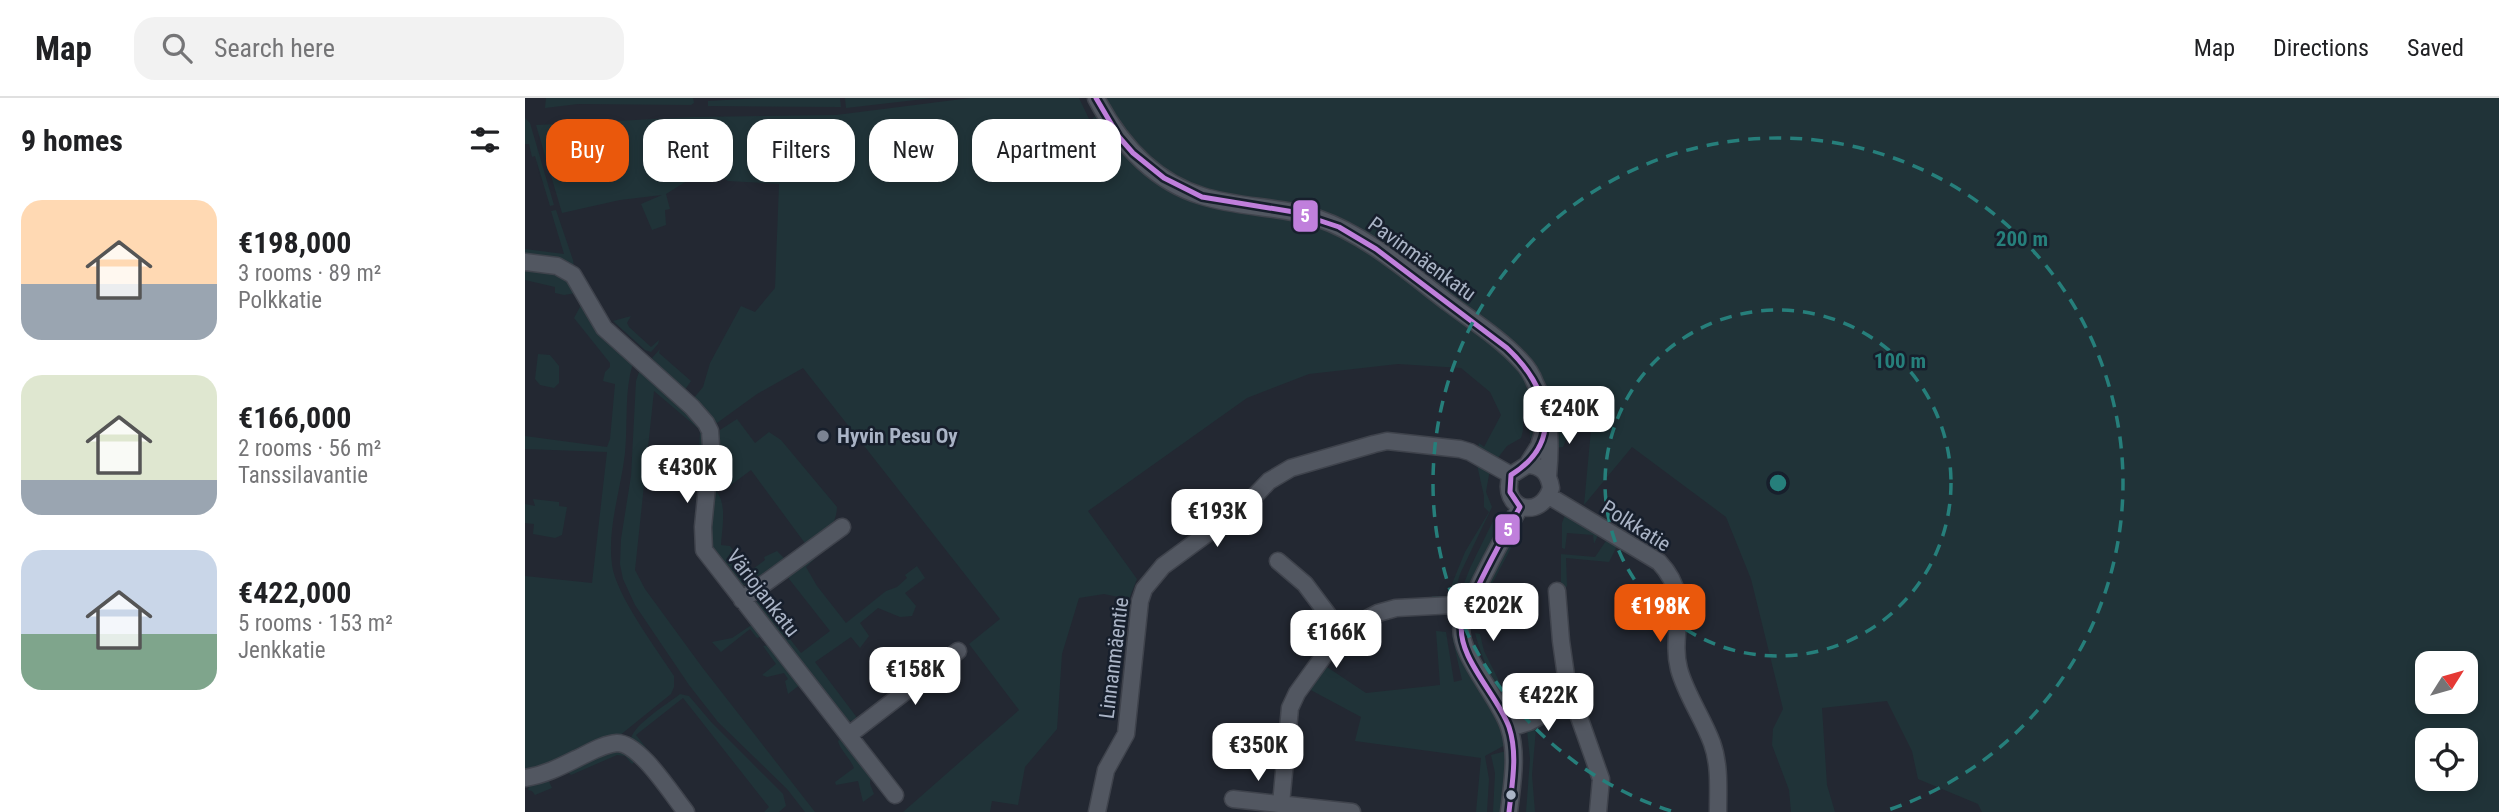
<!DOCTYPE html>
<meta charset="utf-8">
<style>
:root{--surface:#fff;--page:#f2f2f2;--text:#202124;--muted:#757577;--line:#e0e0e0;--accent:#ea580c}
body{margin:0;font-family:"Roboto Condensed",sans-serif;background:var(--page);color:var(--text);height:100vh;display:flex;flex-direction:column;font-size:26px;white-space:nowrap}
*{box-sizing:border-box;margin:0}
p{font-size:23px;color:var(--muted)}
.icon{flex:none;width:38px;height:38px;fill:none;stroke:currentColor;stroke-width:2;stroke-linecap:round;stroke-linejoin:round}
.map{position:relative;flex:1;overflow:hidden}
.sheet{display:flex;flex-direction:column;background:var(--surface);width:525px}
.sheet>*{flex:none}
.top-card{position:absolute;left:21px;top:21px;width:665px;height:63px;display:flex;gap:14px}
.needle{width:46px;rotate:53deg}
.fabs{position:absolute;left:1890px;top:553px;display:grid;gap:14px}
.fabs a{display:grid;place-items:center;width:63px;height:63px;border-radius:14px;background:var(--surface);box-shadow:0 4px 10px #0003;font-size:35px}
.price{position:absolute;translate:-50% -60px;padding:0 16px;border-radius:14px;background:#fff;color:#222;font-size:23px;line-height:46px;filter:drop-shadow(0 2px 4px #0008)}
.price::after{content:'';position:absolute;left:50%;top:42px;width:21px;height:16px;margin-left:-10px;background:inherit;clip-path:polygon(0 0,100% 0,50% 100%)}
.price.on{background:var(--accent);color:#fff}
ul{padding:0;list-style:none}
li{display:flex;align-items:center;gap:21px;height:175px;padding:0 21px}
li span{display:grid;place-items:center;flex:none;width:196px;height:140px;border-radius:21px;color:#555}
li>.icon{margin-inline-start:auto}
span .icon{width:84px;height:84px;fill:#fffc;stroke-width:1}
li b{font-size:30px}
h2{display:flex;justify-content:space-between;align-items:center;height:84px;padding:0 21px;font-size:30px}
.chip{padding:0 24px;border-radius:21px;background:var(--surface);box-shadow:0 4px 10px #0003;font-size:24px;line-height:63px}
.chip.on{background:var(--accent);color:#fff}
header{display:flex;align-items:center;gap:42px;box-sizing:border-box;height:98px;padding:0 35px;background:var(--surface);border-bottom:2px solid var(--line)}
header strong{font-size:33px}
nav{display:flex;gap:38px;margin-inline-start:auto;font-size:24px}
.search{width:490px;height:63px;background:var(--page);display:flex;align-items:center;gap:18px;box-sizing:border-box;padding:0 24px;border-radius:21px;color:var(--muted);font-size:26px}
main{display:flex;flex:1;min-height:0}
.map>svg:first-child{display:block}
.green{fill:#203338;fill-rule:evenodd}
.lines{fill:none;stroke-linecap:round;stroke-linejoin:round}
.minor-casing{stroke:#3f434c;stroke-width:19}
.minor{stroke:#525761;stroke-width:16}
.bus-1-casing{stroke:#171f2c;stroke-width:10}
.bus-1{stroke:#c07fdc;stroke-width:5}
.ring{fill:none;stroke:#267f7b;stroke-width:3.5;stroke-dasharray:12 9}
.poi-dot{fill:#7b8392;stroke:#171f2c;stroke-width:2.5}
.bus-dot{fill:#aab4c6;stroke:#171f2c;stroke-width:2.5}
.labels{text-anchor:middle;stroke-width:5;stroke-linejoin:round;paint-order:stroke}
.street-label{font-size:21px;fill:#aab4c6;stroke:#171f2c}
.poi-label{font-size:21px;font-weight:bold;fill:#aab4c6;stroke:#171f2c;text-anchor:start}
.centre{fill:#267f7b;stroke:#171f2c;stroke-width:3.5}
.ring-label{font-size:21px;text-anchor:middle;font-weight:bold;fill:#267f7b;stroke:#171f2c;stroke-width:5;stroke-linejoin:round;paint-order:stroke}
.line-badge{stroke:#171f2c;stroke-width:2.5}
.badge-label{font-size:19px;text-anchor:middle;font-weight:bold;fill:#fff}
</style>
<header>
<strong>Map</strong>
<div class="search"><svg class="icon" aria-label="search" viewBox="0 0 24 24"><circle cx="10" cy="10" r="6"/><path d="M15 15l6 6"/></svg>Search here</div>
<nav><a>Map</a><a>Directions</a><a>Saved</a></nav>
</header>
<main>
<section class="sheet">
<h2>9 homes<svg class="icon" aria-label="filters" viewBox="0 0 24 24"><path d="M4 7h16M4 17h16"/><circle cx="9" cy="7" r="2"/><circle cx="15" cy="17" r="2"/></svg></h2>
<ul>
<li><span style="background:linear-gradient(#ffd9b3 60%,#9aa5b1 0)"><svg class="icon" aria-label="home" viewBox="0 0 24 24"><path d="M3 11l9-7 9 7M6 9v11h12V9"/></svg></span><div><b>€198,000</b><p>3 rooms · 89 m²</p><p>Polkkatie</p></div></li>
<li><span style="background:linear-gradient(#dfe7d0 75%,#9aa5b1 0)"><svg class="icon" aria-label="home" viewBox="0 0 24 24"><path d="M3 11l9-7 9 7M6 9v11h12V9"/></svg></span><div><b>€166,000</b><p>2 rooms · 56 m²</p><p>Tanssilavantie</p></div></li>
<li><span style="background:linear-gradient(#c9d6e8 60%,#7fa58c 0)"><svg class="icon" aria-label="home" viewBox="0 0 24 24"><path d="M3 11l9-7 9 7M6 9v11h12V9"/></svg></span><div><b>€422,000</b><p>5 rooms · 153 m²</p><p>Jenkkatie</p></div></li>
</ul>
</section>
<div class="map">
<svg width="1974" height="714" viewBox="0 0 1974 714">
<rect width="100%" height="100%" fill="#232832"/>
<path class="green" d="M21,0H168L169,5L166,7L53,6L20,10Z
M236,0H315L316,9L183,8V3Z
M320,0H408L321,10Z
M445,0H554L565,23L582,7L579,0H1974V714H1457L1453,706L1393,681L1387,653L1362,603L1297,610L1302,687L1310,714H1266L1264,692L1247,647L1248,631L1258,611L1226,481L1201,419L1107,349L1059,407L1070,289L1046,292L1043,337L1038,349L1030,350L1028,312L1012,313V328L1008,342L1005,340L1004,313H998V332L996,340L982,348L972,361L953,350L954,345L959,349L976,317L965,294L936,270L873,266L784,276L722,300L563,413L612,481L604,501L579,496L554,500L537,556L532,631L500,669L493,707L467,703L465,714H378L494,612L444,546L475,521L278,270L232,296L192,325L168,301L178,289L185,265L216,208L230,214L250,190L254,86L203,83L191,76L165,81L141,96L145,111L140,112L141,127L127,132L116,106L137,97L95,102L37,115L11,27L169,19L311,17ZM1902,565H1941V604H1902ZM1902,642H1941V681H1902Z
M0,20L5,25L29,107L25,108L10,58L7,59L4,46H0Z
M31,112L48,162L49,169L0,157V151L39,156L26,113Z
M0,170C28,173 35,171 51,195L39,197L30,195V189L0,182Z
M56,207L66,223L108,265C99,294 103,325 100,355C96,391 82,430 87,467C91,497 131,550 149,578V589L146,596L94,638L16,670L0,673V478L67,485L82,354L0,351V338L82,349L85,341L90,286L78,283L80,274L85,269V265L49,220Z
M106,218L102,225L104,229L126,249L134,242L133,246L126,254L120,252L88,223Z
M135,251L134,255L166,283L159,293L127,260Z
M13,256L25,257L34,268V285L29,290L15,287L10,281Z
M115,271L162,313L178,331L179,372L173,371L175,332L129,293L110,472L120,491L177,569L290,714H280L262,691L193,624L164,587L110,507L98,481L95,466L96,441L106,378L111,283Z
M212,321L230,345L244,334L256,342L312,409C311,431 298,436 282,448L226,372L202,390L192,376L195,332Z
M942,357L965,371L961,394L967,409L935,476L928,501L907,502V498H922L940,454L964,414L959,409V398L952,367L941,361Z
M189,391C203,403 197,429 196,447L205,448L224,474L240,462L239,459L252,453L259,460V464L223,488L212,485L187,453L184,444Z
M8,401L34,404V408L42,409L37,437L30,440L8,436L9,426L0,425V406L10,408Z
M1040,417L1074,435L1069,446L1068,437L1042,435L1040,451L1037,450V425Z
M973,418L978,422L940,498L933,501L945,470L968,423Z
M993,430L995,433L960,499L954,527L950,528C950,497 975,456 993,430Z
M1083,440L1093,446L1084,464L1041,460L1042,488L1040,490L1036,484V456L1070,459Z
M296,452L297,454L281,469L292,488L321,525L361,493L372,489L382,480L380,477L392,468L400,480L380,495L391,508L387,518L375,519L353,510L335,525L344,538L335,550L326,539L290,564L333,621L325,623L318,620L231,506L233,496L240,491L245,500L238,507L276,555L305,533L261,477Z
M228,526L238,538L232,540L225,531L196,554L187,544L207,540Z
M911,533L921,534L929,584L937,582L927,538L929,536L969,608L982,646L960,658L964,681L962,714H951L956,660L830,643L836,619L782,590L799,567L841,595L915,587Z
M950,535L955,536L959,553L992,619C977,613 954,552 950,535Z
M245,547L276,586L263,596L260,583L263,581L259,575L242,579L237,577L251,566L238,548Z
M155,596L164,598L187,625L258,696L261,708L254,714H239L244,709L158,600L111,637L129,660L106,640C111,625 141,607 155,596Z
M1039,612L1044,613L1055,644L1043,615L1011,631L1007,677L1010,714H1001L1005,661L1002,632Z
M318,639L346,677L345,686L349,696L338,704L333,683L311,687L310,684L329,670C325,660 315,652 313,643Z
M96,652L112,662L107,666L100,658L92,657L46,677L41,672L82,654Z
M981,653L983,654L979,714H968L970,675L966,657Z
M22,679L27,690L10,697L7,693L3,692L5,683Z"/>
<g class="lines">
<defs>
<path id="minor" d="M571,0C594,44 628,83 677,98C714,110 755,108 792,120C842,137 884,175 925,206C949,224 976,241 996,263C1002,269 1007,277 1010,285C1026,314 1026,346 1023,378
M0,164L32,168L48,177L79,230L167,309L181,325L185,333L186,348L178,429L179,452L370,697
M1002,367C1017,367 1024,376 1026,390C1016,423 974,412 986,377Z
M1002,367L1014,348L1020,328
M1024,398L1134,464C1169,501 1144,533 1154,571C1161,597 1178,620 1187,645C1195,667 1193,691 1193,714
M753,463L780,486L816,534
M1032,493L1036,543L1042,585L1076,681L1073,714
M217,502L317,429
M985,630L1004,624L1046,602
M324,637L433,553
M0,680C19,677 35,669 51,661C64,655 78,646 92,645C115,645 147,697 161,714
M708,701L827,714
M756,706L765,610L772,595L816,534L853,515L871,510L929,507L943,511
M572,714L581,672L601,636L615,503L619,491L638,468L721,407L744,383L766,370L849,346L862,343L935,351L945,354L986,377
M984,714C987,686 993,657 984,629C974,598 930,554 937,524C938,518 942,514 944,509C958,475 977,442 995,409"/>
</defs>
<use href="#minor" class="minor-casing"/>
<use href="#minor" class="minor"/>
<defs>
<path id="bus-1" d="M571,0L594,39L608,55L639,80L677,99L769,114L814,129L851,151L982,250C1023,288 1041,343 986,377L985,394L995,409C978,440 960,471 946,504C943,510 938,517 937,523C930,558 973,597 984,629C993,656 987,686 984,714"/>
</defs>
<use href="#bus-1" class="bus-1-casing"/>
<use href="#bus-1" class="bus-1"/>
</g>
<g class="ring">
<circle cx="1253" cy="385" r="173"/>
<path d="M1146 713A345 345 0 1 1 1360 713"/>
</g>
<circle class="poi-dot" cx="298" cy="338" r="7"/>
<circle class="bus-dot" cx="986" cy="697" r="6"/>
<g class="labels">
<g class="street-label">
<text transform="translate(897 161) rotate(36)" y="7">Pavinmäenkatu</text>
<text transform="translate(1111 428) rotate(32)" y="7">Polkkatie</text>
<text transform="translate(238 495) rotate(52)" y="7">Väriojankatu</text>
<text transform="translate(589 560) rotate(-83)" y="7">Linnanmäentie</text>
</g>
<g class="poi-label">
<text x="312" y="345">Hyvin Pesu Oy</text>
</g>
</g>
<circle cx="1253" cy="385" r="10" class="centre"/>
<g class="ring-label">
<text x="1497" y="148">200 m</text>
<text x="1375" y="270">100 m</text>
</g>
<g class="line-badge">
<rect x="767" y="101" width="27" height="34" rx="7" fill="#c07fdc"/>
<rect x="969" y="415" width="27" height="33" rx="7" fill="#c07fdc"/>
</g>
<g class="badge-label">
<text x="780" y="124">5</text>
<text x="983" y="438">5</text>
</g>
</svg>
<div class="fabs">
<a><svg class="needle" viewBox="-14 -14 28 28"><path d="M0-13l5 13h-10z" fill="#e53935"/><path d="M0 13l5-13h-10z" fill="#757577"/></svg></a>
<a><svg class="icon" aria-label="locate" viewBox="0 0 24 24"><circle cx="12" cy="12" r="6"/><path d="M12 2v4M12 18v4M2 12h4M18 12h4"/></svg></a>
</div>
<b class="price" style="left:1044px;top:348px">€240K</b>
<b class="price" style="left:162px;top:407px">€430K</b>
<b class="price" style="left:692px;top:451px">€193K</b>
<b class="price" style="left:968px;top:545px">€202K</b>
<b class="price on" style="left:1135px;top:546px">€198K</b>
<b class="price" style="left:811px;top:572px">€166K</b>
<b class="price" style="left:390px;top:609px">€158K</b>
<b class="price" style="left:1023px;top:635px">€422K</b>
<b class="price" style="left:733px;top:685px">€350K</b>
<div class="top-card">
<a class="chip on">Buy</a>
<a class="chip">Rent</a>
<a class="chip">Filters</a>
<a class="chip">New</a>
<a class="chip">Apartment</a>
</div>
</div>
</main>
